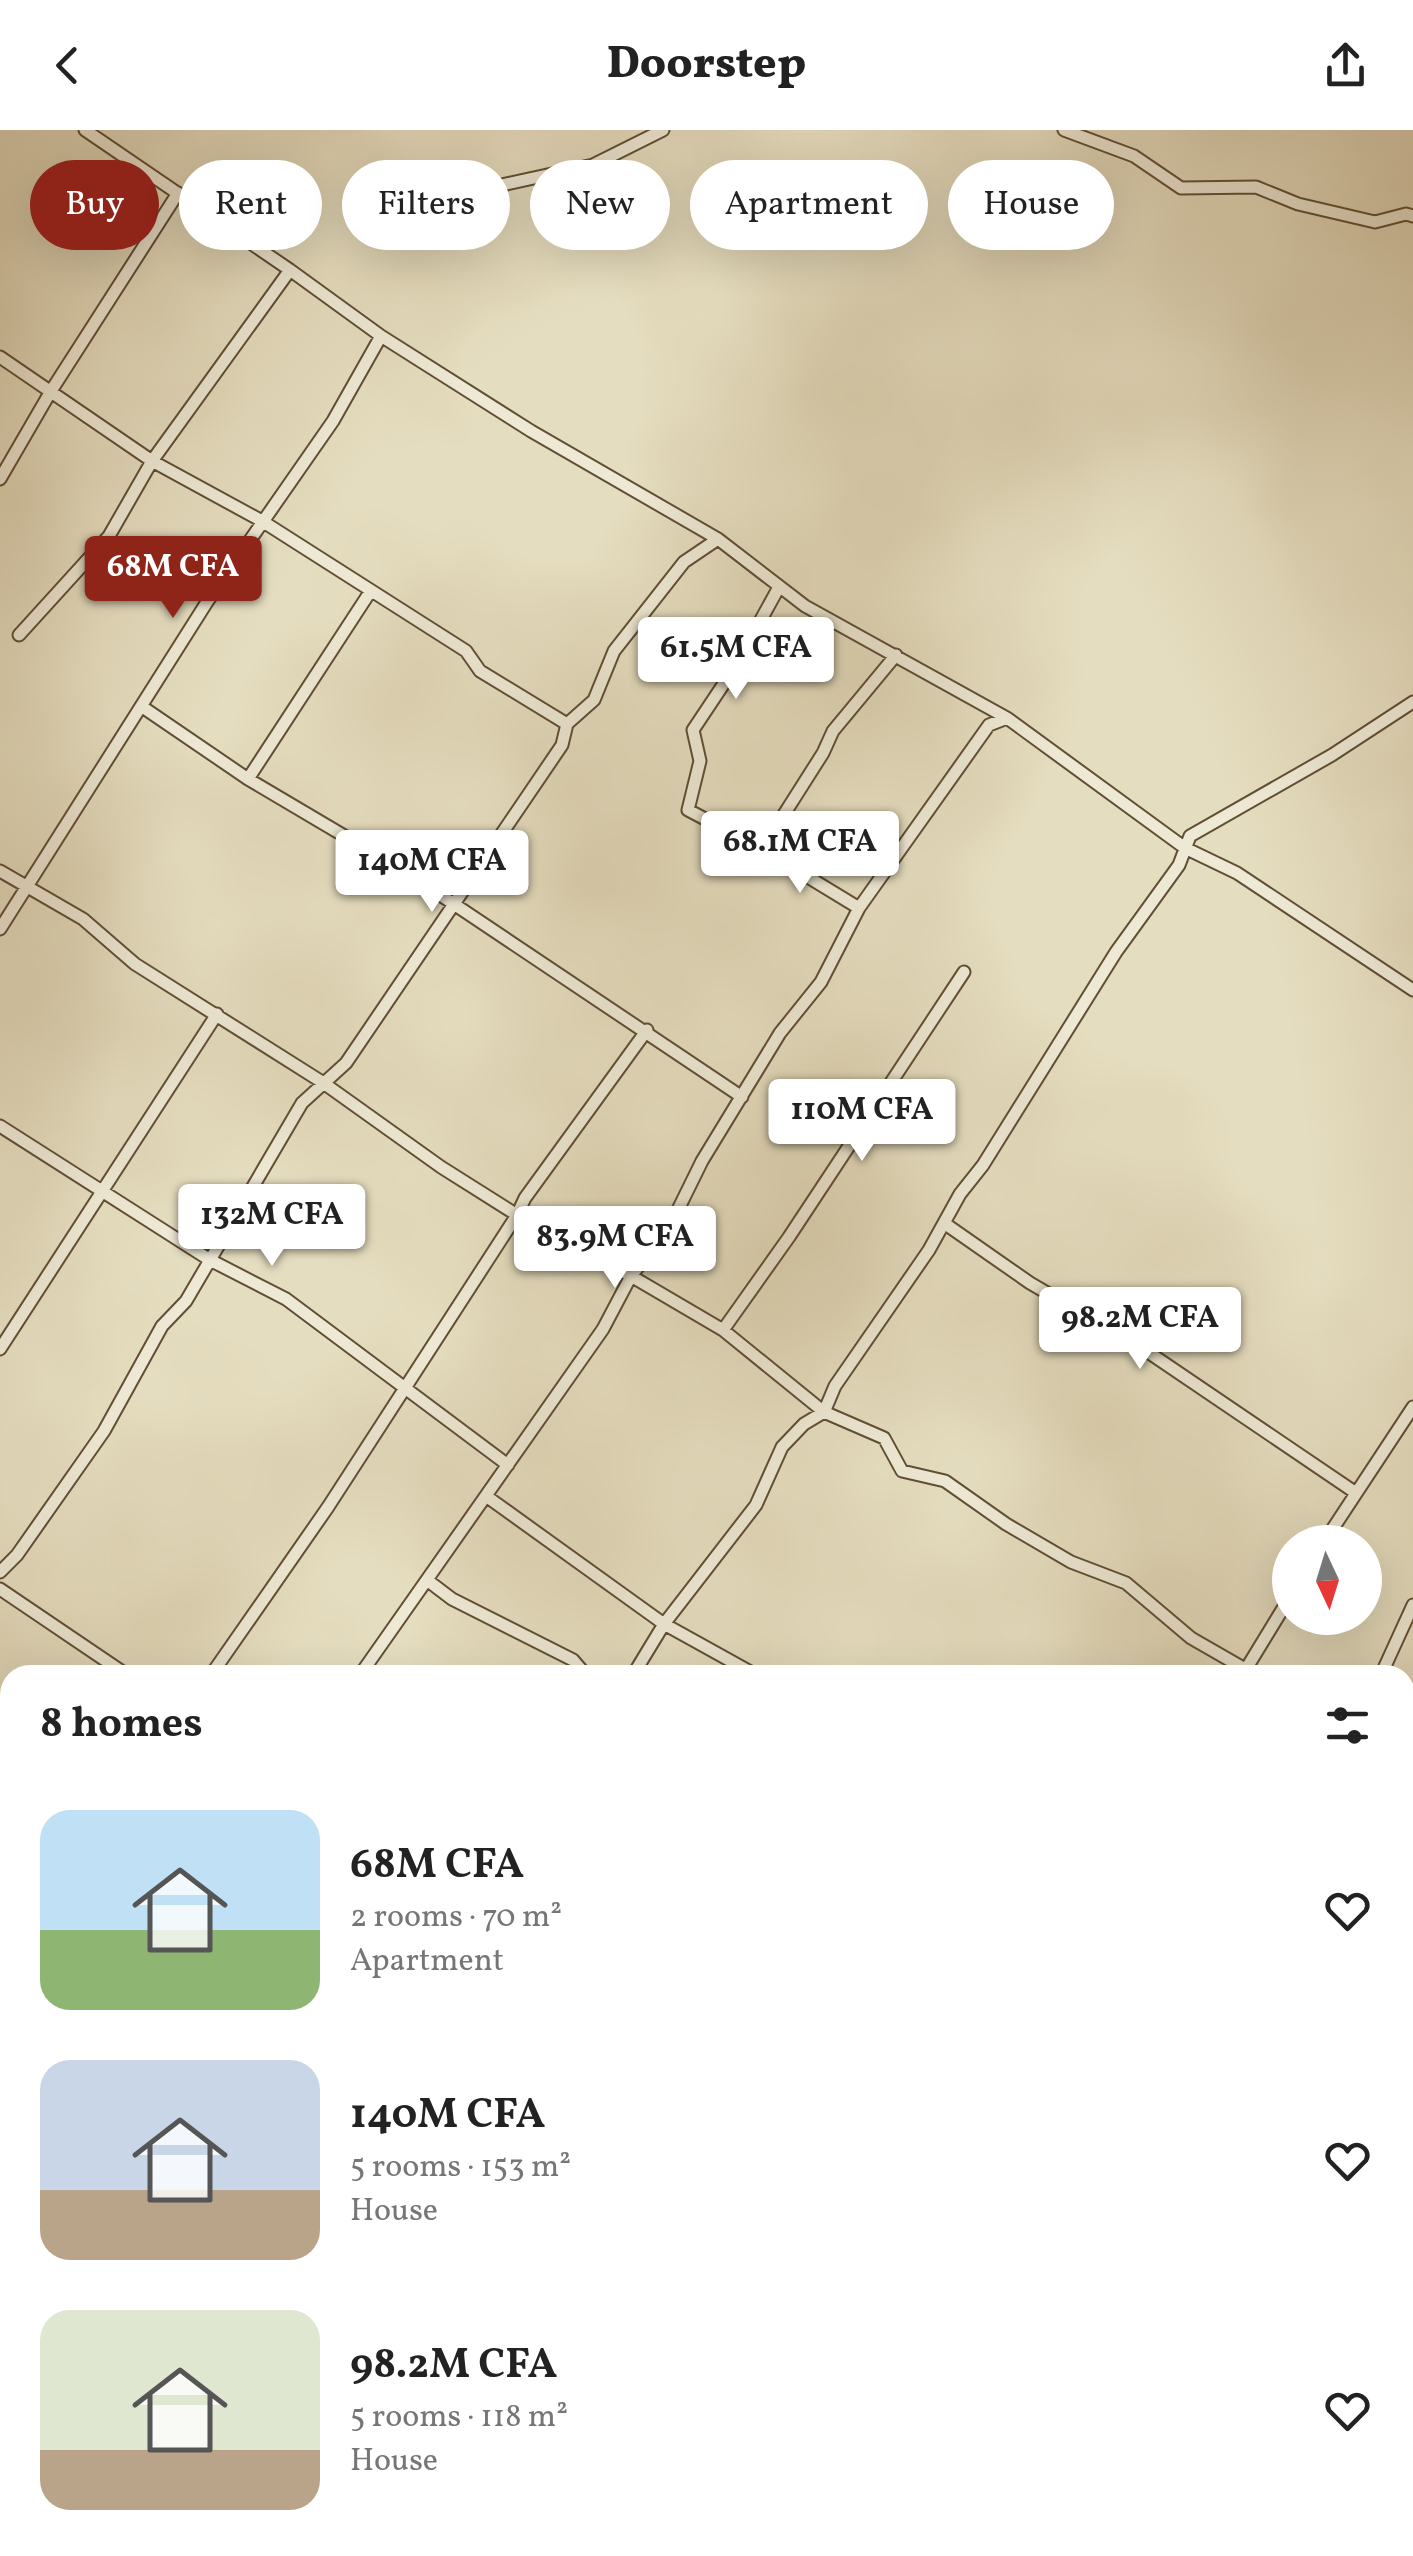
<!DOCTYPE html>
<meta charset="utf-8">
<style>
:root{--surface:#fff;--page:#f2f2f2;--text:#222;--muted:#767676;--accent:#8f2418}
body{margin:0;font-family:Vollkorn,serif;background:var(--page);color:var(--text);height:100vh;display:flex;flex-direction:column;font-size:38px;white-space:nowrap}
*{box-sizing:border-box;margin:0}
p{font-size:32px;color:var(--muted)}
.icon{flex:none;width:55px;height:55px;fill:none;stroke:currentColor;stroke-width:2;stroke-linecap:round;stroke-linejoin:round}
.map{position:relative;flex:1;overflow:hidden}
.drawer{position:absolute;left:0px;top:1535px;width:1415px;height:892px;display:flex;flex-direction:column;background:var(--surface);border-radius:30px 30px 0 0;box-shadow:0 10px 40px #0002}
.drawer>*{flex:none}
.top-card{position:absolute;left:30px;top:30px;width:1355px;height:90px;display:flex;gap:20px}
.needle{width:65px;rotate:176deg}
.buttons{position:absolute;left:1272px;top:1395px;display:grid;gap:20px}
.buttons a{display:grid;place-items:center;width:110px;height:110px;border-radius:50%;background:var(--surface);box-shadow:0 10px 40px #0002;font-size:50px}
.price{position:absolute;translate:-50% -85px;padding:0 22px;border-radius:10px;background:#fff;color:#222;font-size:32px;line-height:65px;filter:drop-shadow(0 2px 5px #0008)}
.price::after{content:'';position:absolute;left:50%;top:60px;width:30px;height:22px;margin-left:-15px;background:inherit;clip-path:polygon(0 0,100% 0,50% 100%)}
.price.selected{background:var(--accent);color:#fff}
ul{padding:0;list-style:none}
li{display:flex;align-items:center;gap:30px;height:250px;padding:0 40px}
li span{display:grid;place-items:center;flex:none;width:280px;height:200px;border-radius:30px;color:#555}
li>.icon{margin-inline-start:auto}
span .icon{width:120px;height:120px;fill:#fffc;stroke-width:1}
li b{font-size:42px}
h2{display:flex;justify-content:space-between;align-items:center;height:120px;padding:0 40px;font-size:42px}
.chip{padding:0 35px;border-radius:45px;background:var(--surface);box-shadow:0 10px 40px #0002;font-size:35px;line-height:90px}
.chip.selected{background:var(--accent);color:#fff}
header{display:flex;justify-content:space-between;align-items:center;height:130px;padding:0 40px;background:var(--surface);font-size:45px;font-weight:800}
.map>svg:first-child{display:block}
.green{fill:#b4c193;stroke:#74704d;stroke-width:2.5}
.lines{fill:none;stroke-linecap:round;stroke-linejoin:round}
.minor-casing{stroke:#604e35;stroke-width:15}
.minor{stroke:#eee9d5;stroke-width:11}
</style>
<header><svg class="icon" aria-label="back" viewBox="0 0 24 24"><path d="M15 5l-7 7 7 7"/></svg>Doorstep<svg class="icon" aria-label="share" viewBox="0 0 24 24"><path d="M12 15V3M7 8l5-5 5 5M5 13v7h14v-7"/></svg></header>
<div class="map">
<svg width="1413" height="2426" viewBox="0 0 1413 2426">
<rect width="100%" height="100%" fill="#e5ddbf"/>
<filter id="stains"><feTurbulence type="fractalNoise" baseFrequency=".002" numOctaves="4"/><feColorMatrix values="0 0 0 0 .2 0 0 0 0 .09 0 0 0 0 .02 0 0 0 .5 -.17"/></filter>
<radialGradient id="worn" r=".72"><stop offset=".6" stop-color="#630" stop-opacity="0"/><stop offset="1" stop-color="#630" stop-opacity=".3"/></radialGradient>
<path class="green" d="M0,2287L10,2296V2418H150L159,2426H0Z
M1405,2396L1413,2402V2426H1326L1331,2418H1405Z
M368,2418H425L453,2426H361Z
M584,2418H710L720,2426H578Z
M785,2418H784H903L896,2426H791Z"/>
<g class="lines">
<defs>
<path id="minor" d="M85,0L290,140L381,206L531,301L718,409L805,476L1007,588L1185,718L1237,743L1413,860
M1064,0L1134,26L1181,58L1256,57L1298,74L1375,92L1406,84L1413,86
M451,73L479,60L593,35L663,0
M0,227L152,331L262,391L466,521L480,541L567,594
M0,349L51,261L178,63
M779,457L735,537L693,600L700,631L688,680L762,719L859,778
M19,505L109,406L152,331L290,140
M141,576L248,649L412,746L742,967
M248,649L370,462
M762,719L823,623L833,601L896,525
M0,741L83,789L135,834L322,952L441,1037L517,1085L631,1146L723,1200L824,1282L884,1308L902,1341L945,1351L1006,1394L1071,1432L1126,1453L1191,1508L1245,1539L1250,1545
M0,799L207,472L333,291L381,206
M0,996L210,1130L286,1169L508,1335
M944,1093L1030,1153L1148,1222L1356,1363
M723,1200L789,1107L964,842
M0,1219L217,884
M486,1366L664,1494L756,1545
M1324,1412L1413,1277
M0,1442L17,1425L104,1301L162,1196L186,1171L302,973L346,933L562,615L567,594L594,570L614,521L684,432L718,409
M427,1450L452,1469L573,1530L586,1545
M0,1459L127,1545
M1243,1544L1290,1467
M211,1545L328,1377L517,1085L525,1068L647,900
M360,1545L603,1199L631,1146L670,1096L702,1031L780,903L821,852L859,778L989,595L1007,588
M633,1545L664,1494L756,1375L782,1317L804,1294L824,1282L835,1256L929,1120L960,1064L983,1035L1116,822L1179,735L1190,706L1332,625L1413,572
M1381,1545L1413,1475
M1413,1642L1405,1654L1413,1659
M1405,1908L1413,1913
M1405,2154L1413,2160
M1405,2257L1413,2242
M1405,2390L1413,2396
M998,2426L1001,2418"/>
</defs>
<use href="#minor" class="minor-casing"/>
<use href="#minor" class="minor"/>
</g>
<rect width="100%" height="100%" filter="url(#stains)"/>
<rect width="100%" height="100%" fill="url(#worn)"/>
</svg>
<div class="buttons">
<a><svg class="needle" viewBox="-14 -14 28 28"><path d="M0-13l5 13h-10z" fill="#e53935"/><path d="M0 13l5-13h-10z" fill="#767676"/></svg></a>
</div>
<b class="price selected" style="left:173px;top:491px">68M CFA</b>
<b class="price" style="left:736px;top:572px">61.5M CFA</b>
<b class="price" style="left:800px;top:766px">68.1M CFA</b>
<b class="price" style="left:432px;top:785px">140M CFA</b>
<b class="price" style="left:862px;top:1034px">110M CFA</b>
<b class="price" style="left:272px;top:1139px">132M CFA</b>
<b class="price" style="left:615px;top:1161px">83.9M CFA</b>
<b class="price" style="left:1140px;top:1242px">98.2M CFA</b>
<div class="top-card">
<a class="chip selected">Buy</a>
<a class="chip">Rent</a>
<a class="chip">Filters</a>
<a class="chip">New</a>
<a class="chip">Apartment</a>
<a class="chip">House</a>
</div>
<section class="drawer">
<h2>8 homes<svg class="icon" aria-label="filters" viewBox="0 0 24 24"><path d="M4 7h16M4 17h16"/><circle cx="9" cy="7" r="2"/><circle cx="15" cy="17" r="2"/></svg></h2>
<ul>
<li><span style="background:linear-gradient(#bfe0f5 60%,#8fb573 0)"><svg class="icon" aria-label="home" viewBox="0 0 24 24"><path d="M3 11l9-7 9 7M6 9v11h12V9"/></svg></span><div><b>68M CFA</b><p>2 rooms · 70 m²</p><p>Apartment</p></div><svg class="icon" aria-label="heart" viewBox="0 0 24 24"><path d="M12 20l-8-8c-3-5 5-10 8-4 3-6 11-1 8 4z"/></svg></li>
<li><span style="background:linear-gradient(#c9d6e8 65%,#b9a48a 0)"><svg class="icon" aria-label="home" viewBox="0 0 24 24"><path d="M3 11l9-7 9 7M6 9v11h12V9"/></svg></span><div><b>140M CFA</b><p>5 rooms · 153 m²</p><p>House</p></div><svg class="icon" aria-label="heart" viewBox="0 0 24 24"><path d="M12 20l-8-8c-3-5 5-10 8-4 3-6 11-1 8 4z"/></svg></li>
<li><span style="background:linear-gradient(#dfe7d0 70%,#b9a48a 0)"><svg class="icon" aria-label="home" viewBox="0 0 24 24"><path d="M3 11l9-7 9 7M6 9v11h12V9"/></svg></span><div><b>98.2M CFA</b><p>5 rooms · 118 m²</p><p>House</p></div><svg class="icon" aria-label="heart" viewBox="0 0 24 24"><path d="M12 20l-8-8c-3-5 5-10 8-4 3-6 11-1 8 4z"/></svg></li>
</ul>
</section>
</div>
